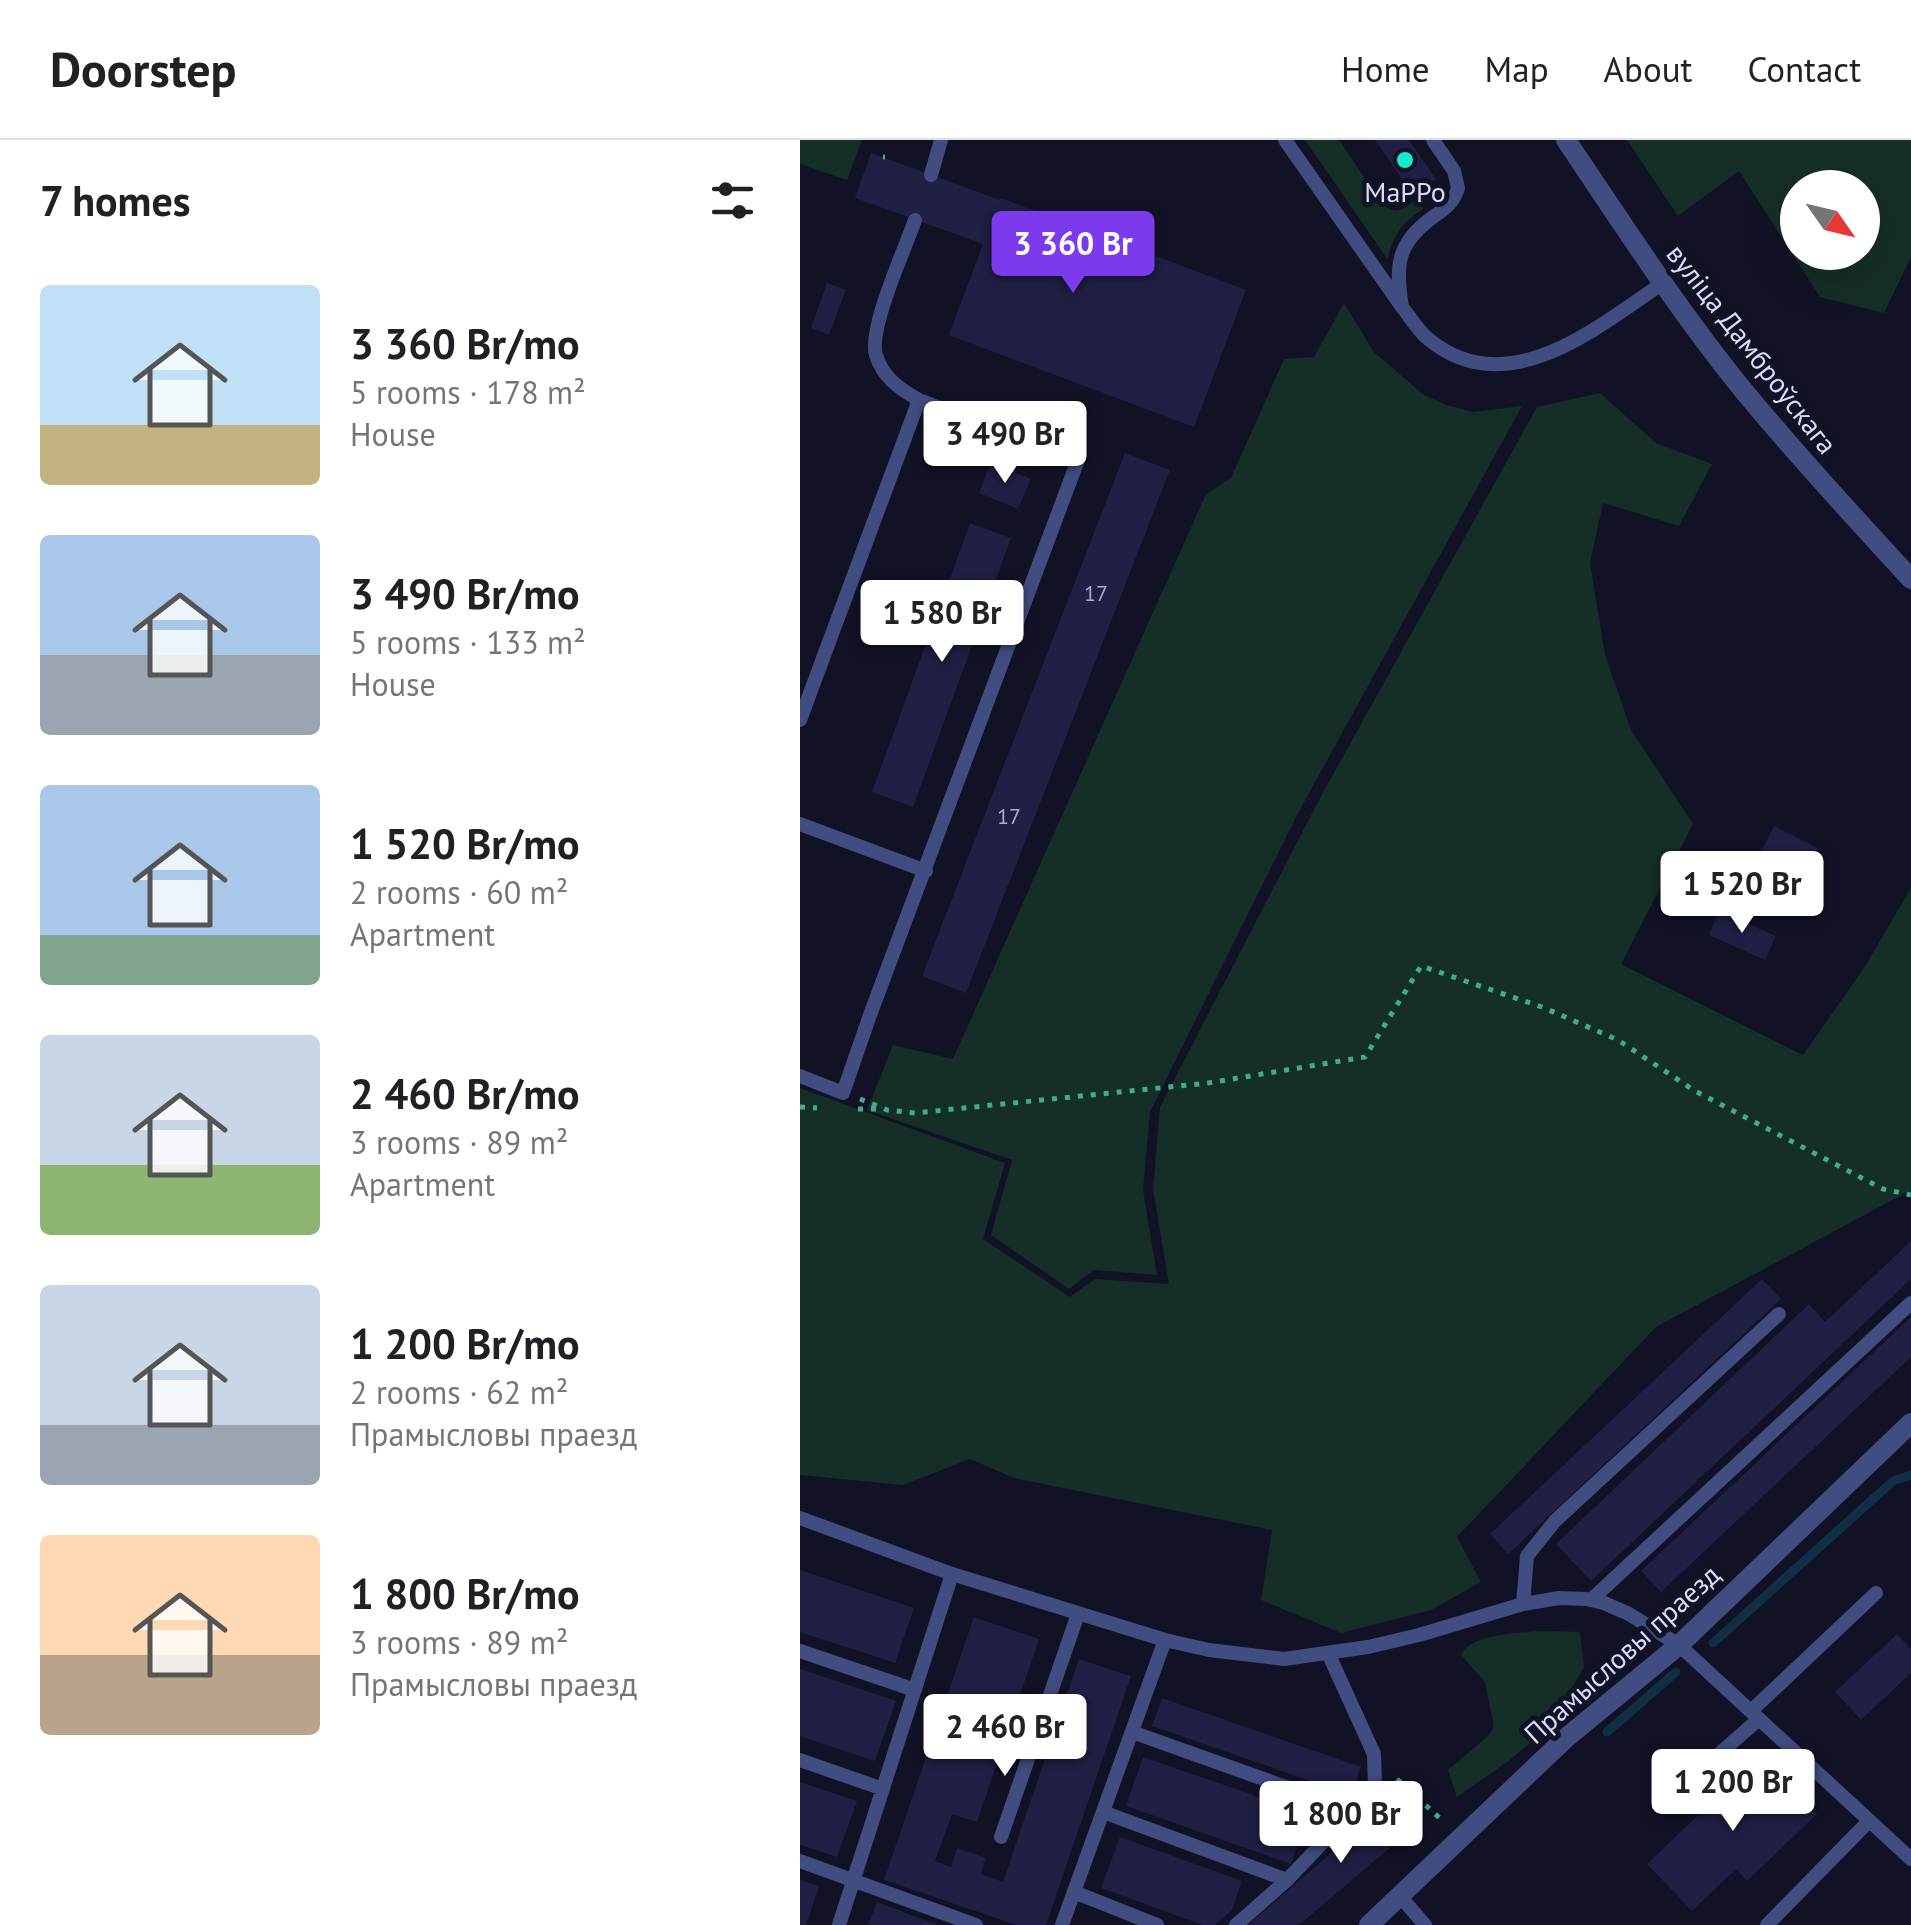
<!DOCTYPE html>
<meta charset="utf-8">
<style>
:root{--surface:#fff;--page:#f6f6f6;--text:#202124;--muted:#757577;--line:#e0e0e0;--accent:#7c3aed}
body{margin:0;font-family:"PT Sans",sans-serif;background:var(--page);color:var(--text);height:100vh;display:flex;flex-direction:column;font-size:38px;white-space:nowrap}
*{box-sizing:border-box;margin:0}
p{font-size:32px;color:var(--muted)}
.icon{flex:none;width:55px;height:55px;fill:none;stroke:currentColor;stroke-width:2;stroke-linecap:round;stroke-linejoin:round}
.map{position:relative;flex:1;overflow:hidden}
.details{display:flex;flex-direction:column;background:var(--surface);width:800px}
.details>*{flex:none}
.needle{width:65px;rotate:124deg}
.buttons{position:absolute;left:980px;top:30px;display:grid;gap:20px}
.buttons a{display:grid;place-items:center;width:100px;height:100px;border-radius:50%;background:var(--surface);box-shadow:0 10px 40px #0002;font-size:50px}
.price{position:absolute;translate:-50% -85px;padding:0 22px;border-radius:10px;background:#fff;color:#222;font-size:32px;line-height:65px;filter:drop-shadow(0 2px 5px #0008)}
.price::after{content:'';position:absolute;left:50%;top:60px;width:30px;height:22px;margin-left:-15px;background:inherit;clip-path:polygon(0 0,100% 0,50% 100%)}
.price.active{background:var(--accent);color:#fff}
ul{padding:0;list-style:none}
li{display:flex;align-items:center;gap:30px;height:250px;padding:0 40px}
li span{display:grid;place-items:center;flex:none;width:280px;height:200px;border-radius:10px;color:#555}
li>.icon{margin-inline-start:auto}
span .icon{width:120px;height:120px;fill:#fffc;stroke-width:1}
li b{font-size:42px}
h2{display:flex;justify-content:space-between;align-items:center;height:120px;padding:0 40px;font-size:42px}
header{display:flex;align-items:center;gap:60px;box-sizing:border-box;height:140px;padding:0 50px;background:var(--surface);border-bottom:2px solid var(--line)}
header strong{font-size:48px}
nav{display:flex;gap:55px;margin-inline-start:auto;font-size:35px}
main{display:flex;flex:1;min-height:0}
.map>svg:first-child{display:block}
.green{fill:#152e27;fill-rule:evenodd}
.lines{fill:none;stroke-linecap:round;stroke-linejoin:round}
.stream{stroke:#112f44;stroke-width:9}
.building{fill:#1f2044}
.path{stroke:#3bae8b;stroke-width:5;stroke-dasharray:5 8;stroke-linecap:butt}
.service{stroke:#414d80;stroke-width:14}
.minor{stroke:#414d80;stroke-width:20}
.poi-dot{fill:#16eacd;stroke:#111225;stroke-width:4}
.labels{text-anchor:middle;stroke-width:10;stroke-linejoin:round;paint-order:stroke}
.number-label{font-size:22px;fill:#aaaece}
.poi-label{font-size:28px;fill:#d9ddfc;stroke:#111225}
.street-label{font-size:28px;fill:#d9ddfc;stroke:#111225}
</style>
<header>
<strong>Doorstep</strong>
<nav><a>Home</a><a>Map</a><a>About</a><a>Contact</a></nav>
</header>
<main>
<section class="details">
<h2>7 homes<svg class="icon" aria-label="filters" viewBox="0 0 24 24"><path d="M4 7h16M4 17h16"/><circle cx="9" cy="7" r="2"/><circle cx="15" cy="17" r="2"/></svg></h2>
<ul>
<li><span style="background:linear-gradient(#bfe0f5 70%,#c2b280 0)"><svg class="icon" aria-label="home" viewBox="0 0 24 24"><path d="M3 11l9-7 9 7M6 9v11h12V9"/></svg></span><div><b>3 360 Br/mo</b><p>5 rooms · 178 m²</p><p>House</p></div></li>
<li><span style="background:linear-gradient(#a9c7e8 60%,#9aa5b1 0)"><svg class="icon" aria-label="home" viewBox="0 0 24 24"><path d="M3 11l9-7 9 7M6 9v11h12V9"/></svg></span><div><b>3 490 Br/mo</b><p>5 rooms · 133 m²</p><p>House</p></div></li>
<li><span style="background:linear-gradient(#a9c7e8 75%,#7fa58c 0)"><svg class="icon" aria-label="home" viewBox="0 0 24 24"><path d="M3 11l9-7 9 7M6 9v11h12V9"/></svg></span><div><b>1 520 Br/mo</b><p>2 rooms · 60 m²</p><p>Apartment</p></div></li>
<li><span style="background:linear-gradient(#c9d6e8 65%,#8fb573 0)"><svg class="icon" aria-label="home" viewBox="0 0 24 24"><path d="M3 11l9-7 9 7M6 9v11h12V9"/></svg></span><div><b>2 460 Br/mo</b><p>3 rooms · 89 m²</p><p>Apartment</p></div></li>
<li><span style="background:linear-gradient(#c9d6e8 70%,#9aa5b1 0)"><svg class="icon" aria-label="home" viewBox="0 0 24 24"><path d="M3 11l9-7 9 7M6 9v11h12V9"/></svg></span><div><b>1 200 Br/mo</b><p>2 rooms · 62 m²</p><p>Прамысловы праезд</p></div></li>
<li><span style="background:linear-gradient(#ffd9b3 60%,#b9a48a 0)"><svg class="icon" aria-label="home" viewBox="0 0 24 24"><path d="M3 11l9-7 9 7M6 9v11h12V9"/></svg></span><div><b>1 800 Br/mo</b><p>3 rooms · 89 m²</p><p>Прамысловы праезд</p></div></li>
</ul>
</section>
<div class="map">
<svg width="1111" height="1785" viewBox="0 0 1111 1785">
<rect width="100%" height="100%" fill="#111225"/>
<path class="green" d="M0,0H62L47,40L0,24Z
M505,0H539L584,66C599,75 602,69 616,60L621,61L623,69C602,83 592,96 588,120Z
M827,0H1111V117L1084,173L1020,157L939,31L878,76ZM998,48H1062V112H998Z
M544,163L574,212L624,255L647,265L673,272L722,266L497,675L350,972L343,1050L357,1135L294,1130L269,1149L191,1095L212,1020L67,970L93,905L153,919L406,354L431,338L484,219L514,217Z
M800,253L856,303L912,324L879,386L803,363L790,423L805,515L831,590L893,684L821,824L1003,915L1064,828L1111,748V1050L856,1187L657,1397L681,1442L631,1470L541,1493L461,1460L472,1390L214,1338L170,1319L103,1345L0,1335V948L205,1023L183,1099L270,1157L295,1139L369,1144L353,1049L360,967L520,658L737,267Z
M740,1491L780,1492L784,1527L766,1559L736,1598L710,1620L657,1657L648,1630L688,1596L694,1586L685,1542L661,1515C671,1494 718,1493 740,1491Z"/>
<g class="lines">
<path class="stream" d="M913,1503L1093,1341L1111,1335
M807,1592L876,1532"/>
</g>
<path class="building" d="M575,0H609L636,39L613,55Z
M71,13L200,60L201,58L446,150L394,287L149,195L183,104L55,58Z
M27,143L46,150L29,195L11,188Z
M325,313L370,330L166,853L122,836Z
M191,322L231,339L218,369L179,353Z
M170,383L211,398L113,667L72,652Z
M974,686L1018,708L1001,742L957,720Z
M919,771L976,796L965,820L909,795Z
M1111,1101V1139L791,1441L756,1404L1009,1164L1025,1182Z
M962,1139L981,1159L708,1414L690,1394Z
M1111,1177V1217L861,1452L841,1431Z
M0,1430L114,1468L95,1523L0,1492Z
M174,1477L239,1499L177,1682L152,1674L135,1721L151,1727L157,1708L186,1718L181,1734L203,1742L279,1519L331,1536L246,1785H217L84,1740Z
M1097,1494L1111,1509V1533L1061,1580L1035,1552Z
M0,1529L96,1561L75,1621L0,1596Z
M362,1558L561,1627L551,1655L352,1586Z
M961,1615L1017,1674L947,1741L936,1729L892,1771L847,1724Z
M343,1617L508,1674L491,1724L326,1666Z
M0,1642L57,1661L37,1717L0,1705Z
M598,1655L620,1682L499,1785H448Z
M320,1697L442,1741L432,1770L415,1785H403L301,1748Z
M0,1740L19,1746L6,1785H0Z
M77,1762L138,1785H68Z"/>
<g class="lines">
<path class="path" d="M83,17H85
M60,959L87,970L115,973L408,943L565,917L621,826L742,867L818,900L895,951L1083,1049L1111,1055
M0,967L17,968
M58,969H82
M597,1639L644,1682"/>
<path class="service" d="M485,0L602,167C595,125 597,103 633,77C645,69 654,62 658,48L654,31L633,0
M131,35L141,0
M115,80C105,109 68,189 76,215C83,238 100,249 119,260
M602,167C610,177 617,189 626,197C705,266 796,188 863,143
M0,580L119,260L278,320L70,875L43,953L0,936
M0,684L126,731
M0,1378L152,1434L365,1500L409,1510L484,1519L568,1507L619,1495L723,1464L759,1458L786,1459L804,1463L829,1474L879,1505L1111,1719
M791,1460L1111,1163
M723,1464L727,1416L755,1381L979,1174
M0,1511L115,1550
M951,1571L1076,1453
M332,1592L553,1671
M0,1620L83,1649
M863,1663L959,1579
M303,1672L487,1740
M201,1697L278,1474
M0,1721L176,1785
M274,1752L357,1785
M600,1756L625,1785
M39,1785L152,1434
M262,1785L365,1500
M436,1785L487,1740L553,1671L575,1644L574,1614L528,1513
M967,1785L1069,1681"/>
<path class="minor" d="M766,0C823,85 879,171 943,250C997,315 1054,377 1111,439
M569,1785L766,1598L879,1505L1111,1283"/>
</g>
<circle class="poi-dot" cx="605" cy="20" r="10"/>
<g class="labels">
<g class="number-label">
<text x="296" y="461">17</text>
<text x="209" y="684">17</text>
</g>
<g class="poi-label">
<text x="605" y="62">МаРРо</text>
</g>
<g class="street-label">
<text transform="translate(952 209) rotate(52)" y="10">вуліца Дамброўскага</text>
<text transform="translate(822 1514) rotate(-42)" y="10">Прамысловы праезд</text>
</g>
</g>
</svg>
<div class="buttons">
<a><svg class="needle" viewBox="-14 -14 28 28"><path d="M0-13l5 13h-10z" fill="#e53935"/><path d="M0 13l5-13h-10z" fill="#757577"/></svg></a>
</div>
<b class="price active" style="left:273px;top:156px">3 360 Br</b>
<b class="price" style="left:205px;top:346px">3 490 Br</b>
<b class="price" style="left:142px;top:525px">1 580 Br</b>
<b class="price" style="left:942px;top:796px">1 520 Br</b>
<b class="price" style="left:205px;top:1639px">2 460 Br</b>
<b class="price" style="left:933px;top:1694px">1 200 Br</b>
<b class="price" style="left:541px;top:1726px">1 800 Br</b>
</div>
</main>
